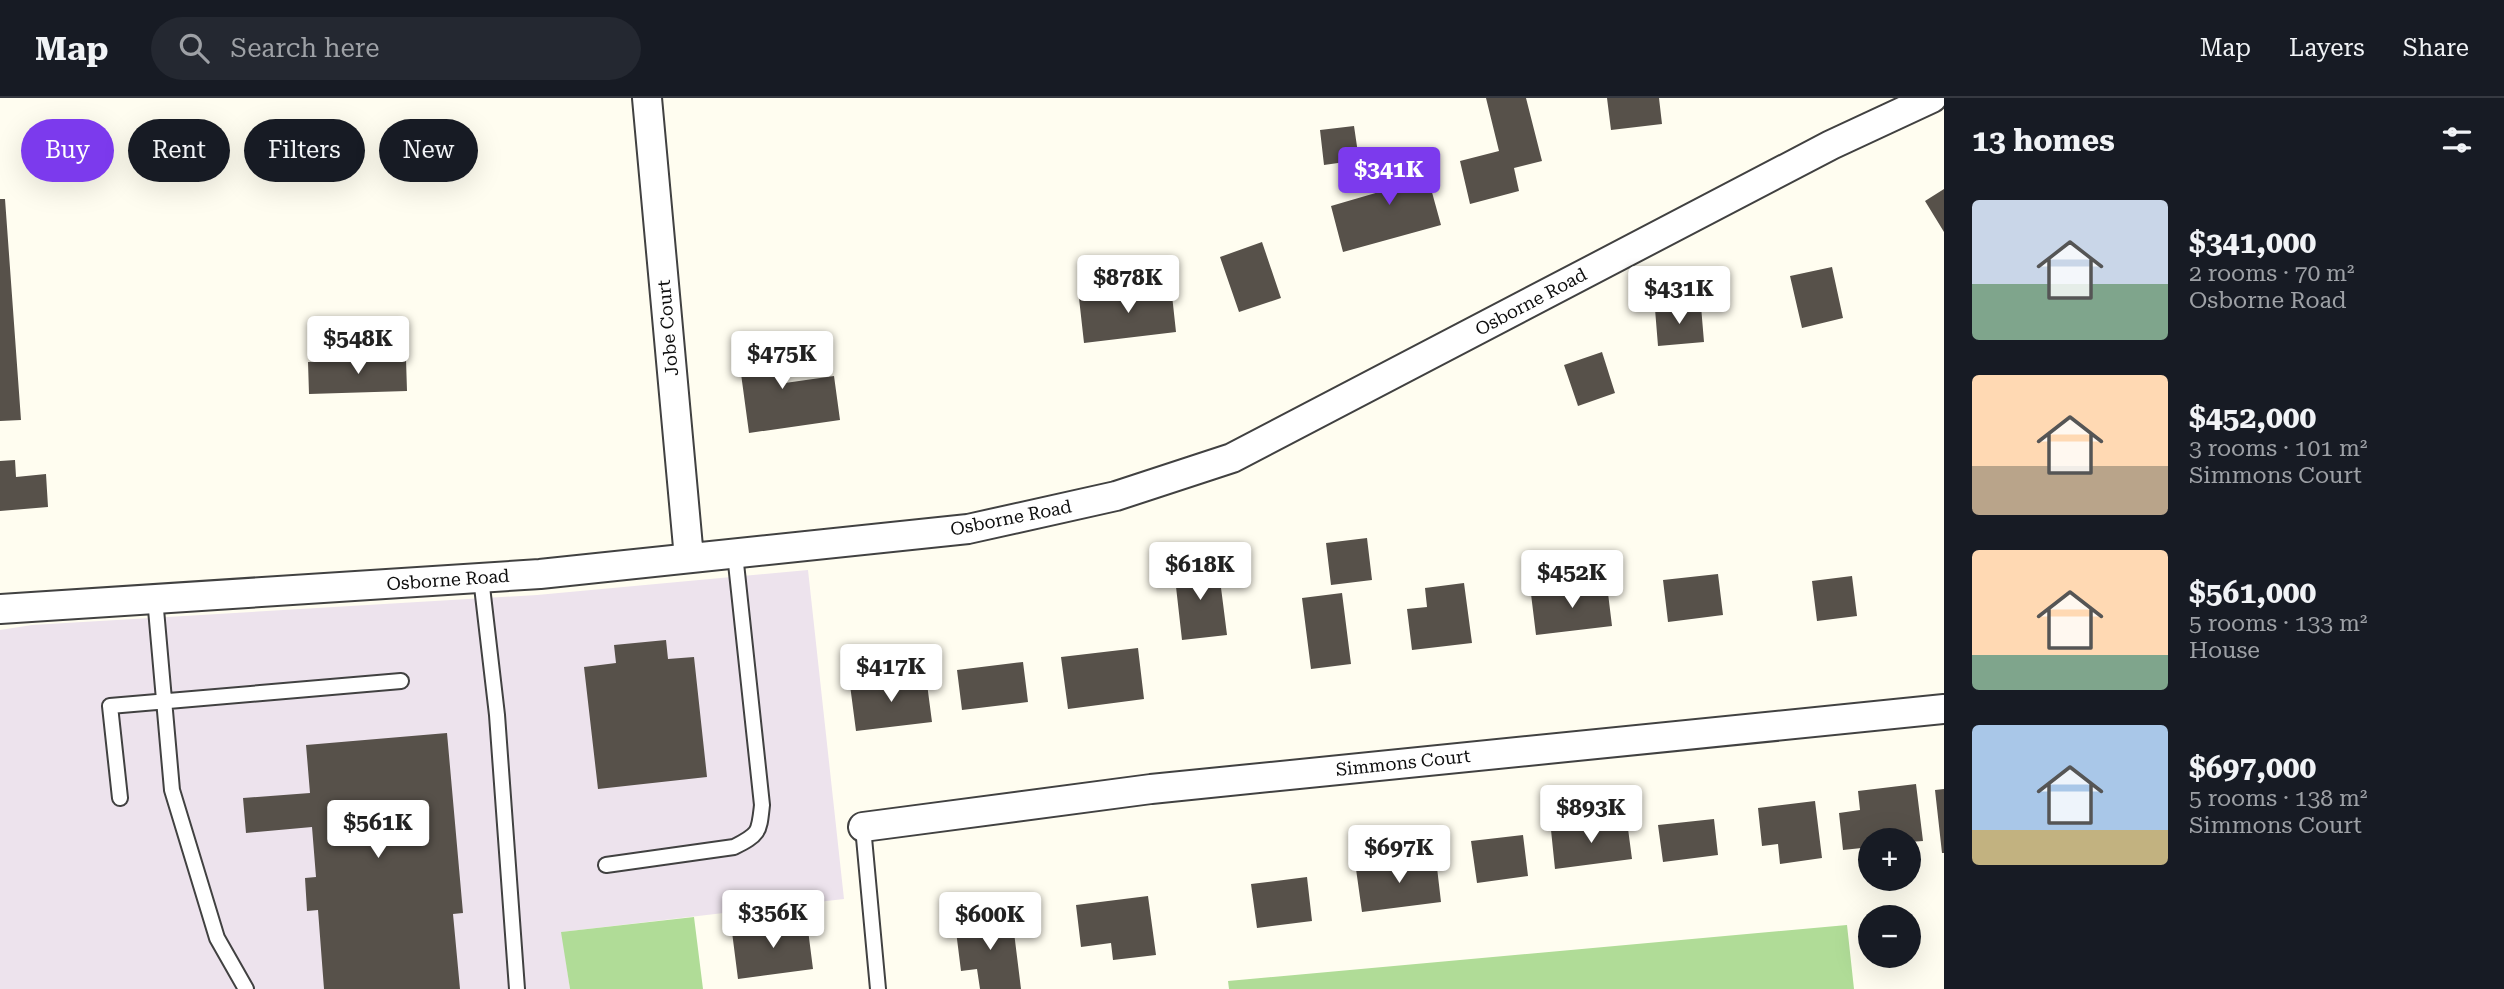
<!DOCTYPE html>
<meta charset="utf-8">
<style>
:root{--surface:#171b24;--page:#242831;--text:#f1f3f6;--muted:#9ea1a6;--line:#363941;--accent:#7c3aed}
body{margin:0;font-family:"Roboto Serif",serif;background:var(--page);color:var(--text);height:100vh;display:flex;flex-direction:column;font-size:26px;white-space:nowrap}
*{box-sizing:border-box;margin:0}
p{font-size:23px;color:var(--muted)}
.icon{flex:none;width:38px;height:38px;fill:none;stroke:currentColor;stroke-width:2;stroke-linecap:round;stroke-linejoin:round}
.map{position:relative;flex:1;overflow:hidden}
.details{display:flex;flex-direction:column;background:var(--surface);width:560px}
.details>*{flex:none}
.hud{position:absolute;left:21px;top:21px;width:665px;height:63px;display:flex;gap:14px}
.tools{position:absolute;left:1858px;top:730px;display:grid;gap:14px}
.tools a{display:grid;place-items:center;width:63px;height:63px;border-radius:50%;background:var(--surface);box-shadow:0 7px 28px #0002;font-size:35px}
.price{position:absolute;translate:-50% -60px;padding:0 16px;border-radius:7px;background:#fff;color:#222;font-size:23px;line-height:46px;filter:drop-shadow(0 2px 4px #0008)}
.price::after{content:'';position:absolute;left:50%;top:42px;width:21px;height:16px;margin-left:-10px;background:inherit;clip-path:polygon(0 0,100% 0,50% 100%)}
.price.selected{background:var(--accent);color:#fff}
ul{padding:0;list-style:none}
li{display:flex;align-items:center;gap:21px;height:175px;padding:0 28px}
li span{display:grid;place-items:center;flex:none;width:196px;height:140px;border-radius:7px;color:#555}
li>.icon{margin-inline-start:auto}
span .icon{width:84px;height:84px;fill:#fffc;stroke-width:1}
li b{font-size:30px}
h2{display:flex;justify-content:space-between;align-items:center;height:84px;padding:0 28px;font-size:30px}
.tag{padding:0 24px;border-radius:32px;background:var(--surface);box-shadow:0 7px 28px #0002;font-size:24px;line-height:63px}
.tag.selected{background:var(--accent);color:#fff}
header{display:flex;align-items:center;gap:42px;box-sizing:border-box;height:98px;padding:0 35px;background:var(--surface);border-bottom:2px solid var(--line)}
header strong{font-size:33px}
nav{display:flex;gap:38px;margin-inline-start:auto;font-size:24px}
.search{width:490px;height:63px;background:var(--page);display:flex;align-items:center;gap:18px;box-sizing:border-box;padding:0 24px;border-radius:38px;color:var(--muted);font-size:26px}
main{display:flex;flex:1;min-height:0}
.map>svg:first-child{display:block}
.industrial{fill:#ede3ed}
.forest{fill:#b0dc97}
.building{fill:#57514a}
.lines{fill:none;stroke-linecap:round;stroke-linejoin:round}
.service-casing{stroke:#414141;stroke-width:18}
.minor-casing{stroke:#414141;stroke-width:32}
.service{stroke:#fff;stroke-width:14}
.minor{stroke:#fff;stroke-width:28}
.labels{text-anchor:middle;stroke-width:7;stroke-linejoin:round;paint-order:stroke}
.street-label{font-size:18px;fill:#0e0e0e;stroke:#fff}
</style>
<header>
<strong>Map</strong>
<div class="search"><svg class="icon" aria-label="search" viewBox="0 0 24 24"><circle cx="10" cy="10" r="6"/><path d="M15 15l6 6"/></svg>Search here</div>
<nav><a>Map</a><a>Layers</a><a>Share</a></nav>
</header>
<main>
<div class="map">
<svg width="1944" height="891" viewBox="0 0 1944 891">
<rect width="100%" height="100%" fill="#fffdf0"/>
<path class="industrial" d="M808,472L844,801L562,834L570,891H0V532L32,527L537,497Z"/>
<path class="forest" d="M694,819L703,891H570L561,834Z
M1847,827L1854,891H1229L1228,883Z"/>
<path class="building" d="M1486,0H1526L1542,63L1514,70L1519,93L1470,106L1460,63L1499,53Z
M1607,0H1659L1662,26L1611,32Z
M1354,28L1359,62L1324,67L1320,32Z
M1422,58L1441,127L1343,154L1331,108L1379,94L1372,72Z
M1944,91V134L1925,103Z
M0,101H5L21,322L0,323Z
M1262,144L1281,200L1239,214L1220,159Z
M1832,169L1843,220L1802,230L1790,178Z
M1171,188L1176,234L1084,245L1079,200Z
M1701,208L1704,244L1658,248L1655,211Z
M779,240L785,285L834,278L840,322L749,335L737,246Z
M1602,254L1615,295L1578,308L1564,267Z
M406,261L407,293L309,296L308,264Z
M15,362L16,379L46,376L48,409L0,413V363Z
M1367,440L1372,482L1331,487L1326,445Z
M1218,466L1227,537L1182,542L1174,471Z
M1718,476L1723,517L1668,524L1663,482Z
M1852,478L1857,518L1817,523L1812,483Z
M1464,485L1472,545L1412,552L1407,511L1427,509L1425,490Z
M1607,487L1612,528L1536,537L1531,496Z
M1342,495L1351,566L1311,571L1302,500Z
M666,542L668,561L694,559L707,679L598,691L584,569L616,565L614,547Z
M1138,550L1144,601L1068,611L1061,559Z
M1023,564L1028,604L962,612L957,572Z
M926,578L932,624L856,633L850,587Z
M447,635L463,815L453,816L460,891H324L318,812L307,813L305,780L316,779L312,729L246,735L243,700L310,695L306,647Z
M1916,686L1923,743L1909,744V742H1871V749L1843,752L1839,715L1860,712L1858,693Z
M1944,691V755H1942L1935,692Z
M1815,703L1822,760L1780,766L1778,746L1762,748L1758,710Z
M1714,721L1718,757L1663,764L1658,727Z
M1627,723L1632,761L1555,771L1551,732Z
M1523,737L1528,778L1477,785L1471,743Z
M1436,761L1441,804L1362,814L1356,771Z
M1307,779L1312,823L1257,830L1251,786Z
M1148,798L1156,857L1113,862L1111,845L1081,849L1076,807Z
M1012,818L1021,891H980L977,871L961,873L955,825Z
M807,824L813,871L738,881L732,834Z"/>
<g class="lines">
<defs>
<path id="service" d="M481,480L497,617L517,891
M155,500L172,692L217,840L246,891
M120,700L110,608L401,583
M863,729L878,891
M606,767L734,749C760,736 759,734 762,707L735,456"/>
<path id="minor" d="M647,0L689,460
M0,511L540,476L968,431L1116,398L1232,360L1831,47L1932,0
M863,729L1151,691L1944,611"/>
</defs>
<use href="#service" class="service-casing"/>
<use href="#minor" class="minor-casing"/>
<use href="#service" class="service"/>
<use href="#minor" class="minor"/>
</g>
<g class="labels">
<g class="street-label">
<text transform="translate(1531 204) rotate(-28)" y="6">Osborne Road</text>
<text transform="translate(668 230) rotate(-95)" y="6">Jobe Court</text>
<text transform="translate(1011 420) rotate(-11)" y="6">Osborne Road</text>
<text transform="translate(448 482) rotate(-4)" y="6">Osborne Road</text>
<text transform="translate(1403 665) rotate(-6)" y="6">Simmons Court</text>
</g>
</g>
</svg>
<div class="tools">
<a>+</a>
<a>−</a>
</div>
<b class="price selected" style="left:1389px;top:109px">$341K</b>
<b class="price" style="left:1128px;top:217px">$878K</b>
<b class="price" style="left:1679px;top:228px">$431K</b>
<b class="price" style="left:358px;top:278px">$548K</b>
<b class="price" style="left:782px;top:293px">$475K</b>
<b class="price" style="left:1200px;top:504px">$618K</b>
<b class="price" style="left:1572px;top:512px">$452K</b>
<b class="price" style="left:891px;top:606px">$417K</b>
<b class="price" style="left:1591px;top:747px">$893K</b>
<b class="price" style="left:378px;top:762px">$561K</b>
<b class="price" style="left:1399px;top:787px">$697K</b>
<b class="price" style="left:773px;top:852px">$356K</b>
<b class="price" style="left:990px;top:854px">$600K</b>
<div class="hud">
<a class="tag selected">Buy</a>
<a class="tag">Rent</a>
<a class="tag">Filters</a>
<a class="tag">New</a>
</div>
</div>
<section class="details">
<h2>13 homes<svg class="icon" aria-label="filters" viewBox="0 0 24 24"><path d="M4 7h16M4 17h16"/><circle cx="9" cy="7" r="2"/><circle cx="15" cy="17" r="2"/></svg></h2>
<ul>
<li><span style="background:linear-gradient(#c9d6e8 60%,#7fa58c 0)"><svg class="icon" aria-label="home" viewBox="0 0 24 24"><path d="M3 11l9-7 9 7M6 9v11h12V9"/></svg></span><div><b>$341,000</b><p>2 rooms · 70 m²</p><p>Osborne Road</p></div></li>
<li><span style="background:linear-gradient(#ffd9b3 65%,#b9a48a 0)"><svg class="icon" aria-label="home" viewBox="0 0 24 24"><path d="M3 11l9-7 9 7M6 9v11h12V9"/></svg></span><div><b>$452,000</b><p>3 rooms · 101 m²</p><p>Simmons Court</p></div></li>
<li><span style="background:linear-gradient(#ffd9b3 75%,#7fa58c 0)"><svg class="icon" aria-label="home" viewBox="0 0 24 24"><path d="M3 11l9-7 9 7M6 9v11h12V9"/></svg></span><div><b>$561,000</b><p>5 rooms · 133 m²</p><p>House</p></div></li>
<li><span style="background:linear-gradient(#a9c7e8 75%,#c2b280 0)"><svg class="icon" aria-label="home" viewBox="0 0 24 24"><path d="M3 11l9-7 9 7M6 9v11h12V9"/></svg></span><div><b>$697,000</b><p>5 rooms · 138 m²</p><p>Simmons Court</p></div></li>
</ul>
</section>
</main>
